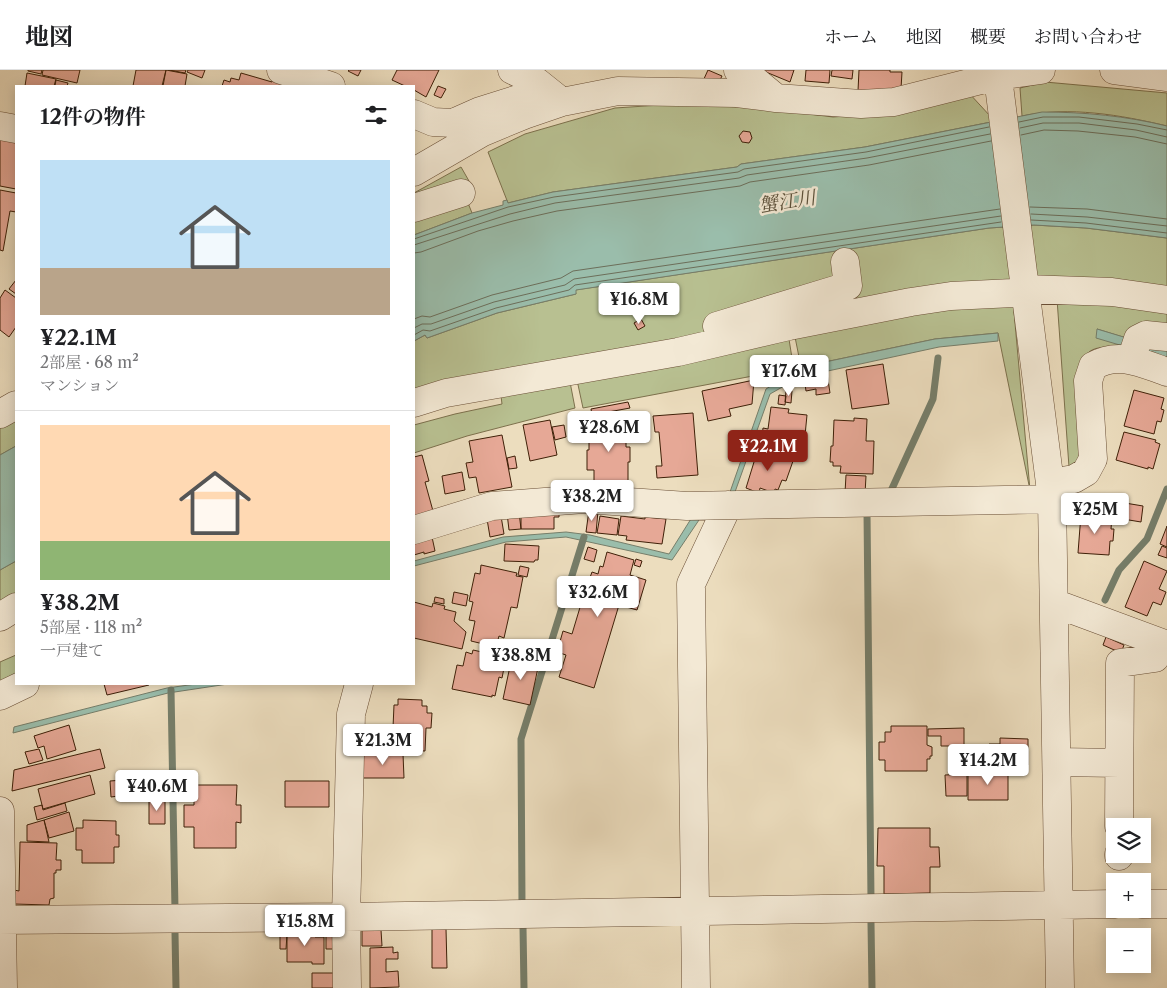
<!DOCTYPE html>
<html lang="ja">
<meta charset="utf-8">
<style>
:root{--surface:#fff;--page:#f6f6f6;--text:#202124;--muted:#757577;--line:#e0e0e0;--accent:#8f2418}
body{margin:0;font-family:"Libre Caslon Text","Noto Serif JP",serif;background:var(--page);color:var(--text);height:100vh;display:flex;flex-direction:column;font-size:19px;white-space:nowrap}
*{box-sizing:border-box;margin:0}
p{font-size:16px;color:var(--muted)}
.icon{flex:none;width:28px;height:28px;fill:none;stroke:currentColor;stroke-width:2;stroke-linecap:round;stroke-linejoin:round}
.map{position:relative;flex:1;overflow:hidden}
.drawer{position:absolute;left:15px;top:15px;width:400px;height:600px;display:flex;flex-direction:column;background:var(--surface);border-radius:0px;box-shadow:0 2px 12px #0003}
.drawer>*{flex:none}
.buttons{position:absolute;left:1106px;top:748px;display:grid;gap:10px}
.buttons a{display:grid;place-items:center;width:45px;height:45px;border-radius:0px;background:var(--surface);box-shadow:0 2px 12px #0003;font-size:25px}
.price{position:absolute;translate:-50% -42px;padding:0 11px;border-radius:5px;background:#fff;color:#222;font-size:16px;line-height:32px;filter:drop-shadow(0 1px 2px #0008)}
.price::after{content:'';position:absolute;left:50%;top:30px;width:15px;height:11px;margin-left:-8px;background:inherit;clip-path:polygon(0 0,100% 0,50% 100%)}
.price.active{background:var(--accent);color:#fff}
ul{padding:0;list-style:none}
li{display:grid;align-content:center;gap:10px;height:265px;padding:0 25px}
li+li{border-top:1px solid var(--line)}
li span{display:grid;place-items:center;height:155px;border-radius:0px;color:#555}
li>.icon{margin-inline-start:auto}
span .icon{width:90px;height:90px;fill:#fffc;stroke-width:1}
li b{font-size:21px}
h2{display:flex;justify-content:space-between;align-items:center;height:60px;padding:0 25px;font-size:21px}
header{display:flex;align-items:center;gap:30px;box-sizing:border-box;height:70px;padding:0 25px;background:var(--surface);border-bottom:1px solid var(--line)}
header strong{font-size:24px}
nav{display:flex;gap:28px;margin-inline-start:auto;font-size:18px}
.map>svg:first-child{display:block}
.green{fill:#b8c091;stroke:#7c704c}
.water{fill:#9abdab;stroke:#767e6a}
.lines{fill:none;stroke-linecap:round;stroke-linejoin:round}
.shore{stroke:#6c6e5a;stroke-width:1}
.stream{stroke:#767e6a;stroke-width:7}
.building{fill:#e6a896;stroke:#3f2008}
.minor-casing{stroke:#6a4f36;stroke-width:29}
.minor{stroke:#f3e9d5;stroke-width:28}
.labels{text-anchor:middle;stroke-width:5;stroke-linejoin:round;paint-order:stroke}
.water-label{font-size:19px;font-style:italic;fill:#5a4f39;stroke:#f3e9d5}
</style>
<header>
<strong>地図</strong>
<nav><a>ホーム</a><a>地図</a><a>概要</a><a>お問い合わせ</a></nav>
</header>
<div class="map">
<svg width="1167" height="918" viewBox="0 0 1167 918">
<rect width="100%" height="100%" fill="#ecddbe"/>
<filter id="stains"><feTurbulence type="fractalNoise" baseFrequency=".004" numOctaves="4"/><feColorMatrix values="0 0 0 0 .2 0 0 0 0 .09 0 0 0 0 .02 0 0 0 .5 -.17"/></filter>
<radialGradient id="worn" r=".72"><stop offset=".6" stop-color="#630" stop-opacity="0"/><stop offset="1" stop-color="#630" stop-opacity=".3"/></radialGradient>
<path class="green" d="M1045,12L1167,23V56C1121,45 1069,36 1022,46L1020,18Z
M968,22L991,47V52L865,77L741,94L737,97L553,122L508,133L488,82L525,64L615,38L676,34L762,38L833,47L890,43Z
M461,97L469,111L414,131V123Z
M466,128L472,143L414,165V146Z
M1034,155L1086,158L1167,168V224L1040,213L414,326V271L425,265L427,268L497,243L576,224L575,220L989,158Z
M1057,229L1167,237V262L1126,268L1097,259L1123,276L1122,281C1099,275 1087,275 1078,300L1079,391L1069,397Z
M1013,231L1030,420L998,263L935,269L801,297L794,262L910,240Z
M788,263L792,288L790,299L583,338L577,310Z
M570,312L575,338L467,366L414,383V355L455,344L502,334L501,326Z
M16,348V376L0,385V357Z
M16,491V528L0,538V500Z
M16,585V612L0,620V592Z"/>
<path class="water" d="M1042,42C1085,42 1126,46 1167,56V168L1086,158L1034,155L989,158L576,220V224L497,243L427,268L425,265L414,271V165L472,143L503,135V131L507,130L508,133L553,122L737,97L741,94L865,77Z
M1097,259L1167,280V289L1096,268Z
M998,263V271L939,277L800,307L770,324L735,422H730L766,319L801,297L935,269Z
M16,376V491L0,500V385Z
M694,444L699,450L672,490L566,467L506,472L414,496V491L503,467L566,462L590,465L669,484Z
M196,614H228L168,623L13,663L14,657L167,618Z"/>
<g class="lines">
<path class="shore" d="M1019,52L1043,47H1079L1137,54L1167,60
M1020,58L1043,53H1079L1136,60L1167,67
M1021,65L1044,60L1078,61L1135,67L1167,74
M1030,137L1087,139L1167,149
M1031,144L1087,147L1167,156
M1031,150L1086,153L1167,163
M414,169L508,137L554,127L738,102L744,99L866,82L989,57
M414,175L510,144L555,133L739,108L747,105L867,88L990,64
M414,183L421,182L478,161L513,151L557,141L740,116L750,112L869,95L991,71
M414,249L422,246L430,247L492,225L561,208L573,201L1000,139
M414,258L422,254H431L494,232L565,215L574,209L1001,146
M414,265L423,260L430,261L496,238L569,220L575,215L1001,152"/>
<path class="stream" d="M890,423L933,329L938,288
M867,442L871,830
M1105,530L1119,500L1147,469L1167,419
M171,620L175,840
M522,834L521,669L584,467
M871,853L872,918
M523,857L524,918
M175,863L176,918"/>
</g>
<path class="building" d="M28,0H42L41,4L28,1Z
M43,0H80L77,13L42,5Z
M136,0H166L162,16H133Z
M166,0L187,4L185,16H163Z
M169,0H186L185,3Z
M188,0H205L202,8L187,2Z
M349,0H361L358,6L348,1Z
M397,0H439L426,27L414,20V16H405L392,10Z
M708,0L722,6L719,12L703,11Z
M761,0H794L790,12Z
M806,0H830L829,13L805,11Z
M832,0H853L852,9L831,6Z
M859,0H890V2H902L901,19L858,21Z
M27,3L56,9L54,16H25Z
M241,3L272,12L273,9L286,12L284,16H222L224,10L230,12L231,8L239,10Z
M56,10L68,13L67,16H55Z
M438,16L446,19L441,28L434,25Z
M743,61L750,62L752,68L749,73L742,72L739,66Z
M0,66L16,69V119L0,116Z
M0,120L16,123V142L10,141L3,181L0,180Z
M16,210V224L9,219Z
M5,220L16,228V257L9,267L0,260V228Z
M641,249L645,256L638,260L634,253Z
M883,294L889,334L852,339L846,300Z
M827,303L830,323L816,325V319L806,321L804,307Z
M754,310L752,334L729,339L731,346L708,351L702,321Z
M1134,320L1164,328L1161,339L1164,340L1161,352L1157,351L1154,364L1124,356Z
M786,321H792L791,333L785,332Z
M779,325L786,326L785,335L778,334Z
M628,332L630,338L592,345L591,339Z
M771,337L789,339L788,343L807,345L803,386L771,383L772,379L761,378L763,358L768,359Z
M693,343L698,405L657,408L656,396H662L659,362H655L653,346Z
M626,345V377H630V392H628V419H594V400H587V380H589V367H594V346Z
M854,348L867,349L866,371H874L873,404L840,403L841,396H833V392H830L831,376H833L834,350L854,351Z
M550,350L557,385L530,391L523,355Z
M564,355L566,367L555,370L552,357Z
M1124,362L1156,370L1155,372L1160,374L1153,399L1148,397V399L1116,390Z
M502,365L512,417L479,423L476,407L469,408L466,393L473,392L469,371Z
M758,379L793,391L786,411L782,410L778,420L775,419L774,423L760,418L759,423L746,418Z
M422,385L429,411L425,412L433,441L414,446V387Z
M515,386L517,398L509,399L507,388Z
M462,402L465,420L445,424L442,406Z
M846,405L866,406L865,424L845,423Z
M1119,432L1143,436L1141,452L1117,448Z
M559,439V447H554V459H521V440Z
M589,440L598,441L596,463L586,462Z
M519,442L521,459L509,460L507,443Z
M1081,444L1112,446L1111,459H1114L1113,471H1110L1109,485L1078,483Z
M501,446L504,464L490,467L487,449Z
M600,446L619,449L617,465L597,463Z
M621,446L645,449V447L666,449L662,474L626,470L627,466L618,465Z
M1167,456V477L1160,474Z
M432,467L435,481L424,484V482L414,485V472Z
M505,474L539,476L538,490H535L534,492L504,491Z
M1162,476L1167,478V488L1158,485Z
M588,477L597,480L594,492L584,489Z
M607,482L634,490L630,505L646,510L637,540L619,535L594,618L559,607L566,585L557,582L563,561L572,564L581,534L572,531L578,510L588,513L592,502L598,504L600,496L603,497Z
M636,489L642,491L640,497L634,495Z
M1144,491L1167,501L1159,519L1166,522L1161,535L1153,532L1147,546L1125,537Z
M481,495L517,503L516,506L523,507L517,538L511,537L504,568L499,566L496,577L471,571L475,551L469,550L473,532L469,531L475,503L480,504Z
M520,496L529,498L527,507L518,505Z
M454,522L468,525L466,536L452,533Z
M435,527L444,529V534L434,532Z
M414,532L432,537L433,533L445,536L444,539L456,542L454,551L466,562L462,579L414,568Z
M1106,567L1124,575L1121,583L1103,575Z
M473,580L500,586L498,597L504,598L502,608L499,607L495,626L492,625V627L452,619L457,595L463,596L466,582L472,584Z
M512,587L539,593L530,635L503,629Z
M104,614H149V615L107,625Z
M398,629L422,630V636H427V643H432L431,658H426L425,681L392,680L394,635H398Z
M69,655L76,680L47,689L44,676L38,678L34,666Z
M891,656H927V675L932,677V686H930V689H927V701H885V690H879V672H885V662H891Z
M964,658V676H941V666H928V659Z
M1000,668L1028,669V695H1003V699H989V674H1000Z
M39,679L43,690L29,694L25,682Z
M100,679L105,698L12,721L14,700Z
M363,683L403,684L404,708H363Z
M1008,702V730H968V703Z
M967,704V726H946L945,705Z
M90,705L95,724L43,739L38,719Z
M123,710L125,725L111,727L110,711Z
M285,711H329V737H285Z
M194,715H237L236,735H241V753L236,752V778H194V757H184V735H194Z
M149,731H165V754H149Z
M65,733L67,741L37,750L34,737L42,735L43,740Z
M69,742L74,761L49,768L44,750Z
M44,750L49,772L27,771V755Z
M83,750L116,751V765H119V777H114V793H82V780H76V758H83Z
M878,758H930V777H939L940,797H930V823L884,824V796H877Z
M20,772L57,773L56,790H61V800H56V803H54V828L50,829L49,835L14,834V820L19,821Z
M326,858H334V879H326Z
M432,859H446L447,898H432Z
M287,860H315V867H324V894H312V892H287Z
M362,860H381L382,876H362Z
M280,864H287L286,879H280Z
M393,877V883L398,882V889H386V902L398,901L399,917L370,918V878Z
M312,903H335V918H312Z"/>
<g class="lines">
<defs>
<path id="minor" d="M281,0L331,16
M512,0L537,12L557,28
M738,0L747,4L776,28
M997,0L1052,429L1060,918
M1114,0L1167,7
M414,44L433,52L453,53L480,41L528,26H531
M0,56L16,59
M414,102L483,62L524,45L562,32L618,21L737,23L776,28L861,34L894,32L997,6L1041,0
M414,138L461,123
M717,256L848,216L845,192
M1131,290L1138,269L1146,265L1167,267
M414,333L446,323L678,282L789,256L911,232L951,226L1013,223L1026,219L1112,222L1167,230
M0,344L16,335
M1050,413L1074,409L1086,402L1093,389L1088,311L1093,296C1119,281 1141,293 1167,302
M414,460L492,436L584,429L687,436L1052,429
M1054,533L1167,575
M0,547L16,537
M0,626L25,614
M1057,692L1119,693
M0,741L3,918
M1119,756L1120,593L1155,588L1165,574
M1119,786V784
M1142,834H1167
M0,850L346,847L1115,834
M347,918L346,847L351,644L359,614
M696,918L691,514L728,435"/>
</defs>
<use href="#minor" class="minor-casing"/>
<use href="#minor" class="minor"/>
</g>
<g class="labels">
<g class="water-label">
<text transform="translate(787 131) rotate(-9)" y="7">蟹江川</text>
</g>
</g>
<rect width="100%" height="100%" filter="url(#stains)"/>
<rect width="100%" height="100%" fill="url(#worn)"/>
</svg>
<div class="buttons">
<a><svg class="icon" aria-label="layers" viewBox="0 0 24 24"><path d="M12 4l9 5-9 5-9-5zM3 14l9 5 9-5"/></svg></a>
<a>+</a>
<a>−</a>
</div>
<b class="price" style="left:639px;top:255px">¥16.8M</b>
<b class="price" style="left:789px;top:327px">¥17.6M</b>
<b class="price" style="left:609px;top:383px">¥28.6M</b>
<b class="price active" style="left:768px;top:402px">¥22.1M</b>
<b class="price" style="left:592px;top:452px">¥38.2M</b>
<b class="price" style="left:1095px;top:465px">¥25M</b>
<b class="price" style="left:598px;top:548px">¥32.6M</b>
<b class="price" style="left:521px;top:611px">¥38.8M</b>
<b class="price" style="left:383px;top:696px">¥21.3M</b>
<b class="price" style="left:988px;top:716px">¥14.2M</b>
<b class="price" style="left:157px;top:742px">¥40.6M</b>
<b class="price" style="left:305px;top:877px">¥15.8M</b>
<section class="drawer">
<h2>12件の物件<svg class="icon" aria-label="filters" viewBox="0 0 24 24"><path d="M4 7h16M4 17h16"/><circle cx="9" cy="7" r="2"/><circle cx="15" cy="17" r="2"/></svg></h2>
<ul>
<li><span style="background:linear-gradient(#bfe0f5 70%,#b9a48a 0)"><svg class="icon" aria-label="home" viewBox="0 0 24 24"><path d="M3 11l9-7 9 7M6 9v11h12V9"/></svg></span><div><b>¥22.1M</b><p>2部屋 · 68 m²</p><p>マンション</p></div></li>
<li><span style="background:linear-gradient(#ffd9b3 75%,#8fb573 0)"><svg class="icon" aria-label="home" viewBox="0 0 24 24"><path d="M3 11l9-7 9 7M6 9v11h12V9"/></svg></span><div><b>¥38.2M</b><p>5部屋 · 118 m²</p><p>一戸建て</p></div></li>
</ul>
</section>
</div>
